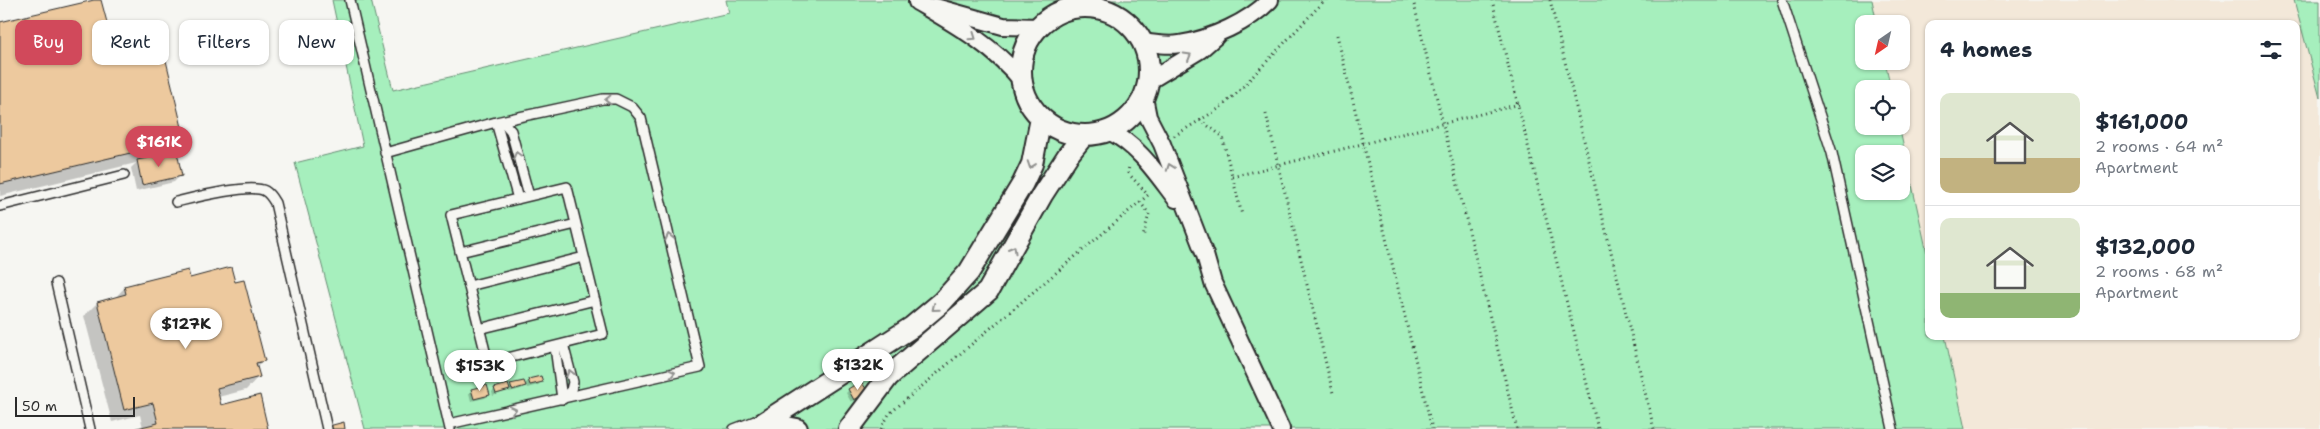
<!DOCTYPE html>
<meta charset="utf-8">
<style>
:root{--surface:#fff;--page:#f2f2f3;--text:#1f2937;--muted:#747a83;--line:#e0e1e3;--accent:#d1495b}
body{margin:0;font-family:"Shantell Sans",sans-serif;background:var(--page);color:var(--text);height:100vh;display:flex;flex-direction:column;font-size:19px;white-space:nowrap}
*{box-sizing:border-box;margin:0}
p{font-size:16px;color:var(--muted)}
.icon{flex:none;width:28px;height:28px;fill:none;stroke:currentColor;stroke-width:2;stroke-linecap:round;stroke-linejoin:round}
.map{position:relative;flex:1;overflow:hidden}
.drawer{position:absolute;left:1925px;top:20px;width:375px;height:320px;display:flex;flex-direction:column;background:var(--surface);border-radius:10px;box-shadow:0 1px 4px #0004}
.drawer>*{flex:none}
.hud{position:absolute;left:15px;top:20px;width:475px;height:45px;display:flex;gap:10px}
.needle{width:32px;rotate:214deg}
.buttons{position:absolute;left:1855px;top:15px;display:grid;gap:10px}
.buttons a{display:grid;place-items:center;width:55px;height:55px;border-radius:10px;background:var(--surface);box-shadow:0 1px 4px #0004;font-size:25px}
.scale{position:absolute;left:15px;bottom:12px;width:120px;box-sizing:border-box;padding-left:5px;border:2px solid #2b2b2b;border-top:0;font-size:14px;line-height:18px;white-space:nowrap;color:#2b2b2b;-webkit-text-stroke:4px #f6f6f2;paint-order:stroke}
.price{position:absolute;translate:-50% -42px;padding:0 11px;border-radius:18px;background:#fff;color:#222;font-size:16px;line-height:32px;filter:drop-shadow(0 1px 2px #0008)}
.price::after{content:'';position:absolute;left:50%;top:30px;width:15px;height:11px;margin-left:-8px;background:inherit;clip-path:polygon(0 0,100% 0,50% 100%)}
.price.selected{background:var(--accent);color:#fff}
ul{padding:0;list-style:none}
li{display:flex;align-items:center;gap:15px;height:125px;padding:0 15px}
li+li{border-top:1px solid var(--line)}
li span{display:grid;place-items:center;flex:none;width:140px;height:100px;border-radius:10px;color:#555}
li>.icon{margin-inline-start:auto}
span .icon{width:60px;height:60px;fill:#fffc;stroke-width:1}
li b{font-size:21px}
h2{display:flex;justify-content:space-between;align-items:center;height:60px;padding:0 15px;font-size:21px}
.pill{padding:0 18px;border-radius:10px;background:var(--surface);box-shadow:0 1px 4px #0004;font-size:18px;line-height:45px}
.pill.selected{background:var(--accent);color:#fff}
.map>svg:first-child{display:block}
.built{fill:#f3e8d9;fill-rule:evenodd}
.green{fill:#a6efbd;stroke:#688d74;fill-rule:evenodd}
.shadow{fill:#0003}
.building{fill:#edc99e;stroke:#2b2b2b}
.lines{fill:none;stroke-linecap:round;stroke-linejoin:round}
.service-casing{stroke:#2b2b2b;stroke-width:12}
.minor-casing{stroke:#2b2b2b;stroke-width:20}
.tertiary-casing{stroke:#2b2b2b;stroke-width:24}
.path{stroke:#2b2b2b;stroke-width:3;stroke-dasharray:1 4;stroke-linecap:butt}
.service{stroke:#f6f6f2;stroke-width:9}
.minor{stroke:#f6f6f2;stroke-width:16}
.tertiary{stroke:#f6f6f2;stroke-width:20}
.oneway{stroke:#90908e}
</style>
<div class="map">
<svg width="2320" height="429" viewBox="0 0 2320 429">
<rect width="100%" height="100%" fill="#f6f6f2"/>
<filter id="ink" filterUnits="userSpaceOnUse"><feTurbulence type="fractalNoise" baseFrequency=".02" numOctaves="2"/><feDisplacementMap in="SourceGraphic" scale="10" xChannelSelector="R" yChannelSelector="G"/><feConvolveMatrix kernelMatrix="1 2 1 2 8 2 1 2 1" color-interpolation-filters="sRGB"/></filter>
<g filter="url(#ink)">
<path class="built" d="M1343,0H2320V429H1305ZM1864,24H1901V61H1864ZM1929,24H2296V336H1929ZM1864,89H1901V126H1864ZM1864,154H1901V191H1864Z"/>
<path class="green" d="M332,0H371L393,90L729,13L726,0H1872L1877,24H1864V61H1885L1891,89H1864V126H1899L1929,262V336H1945L1965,429H365L295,163L363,146ZM1864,154H1901V191H1864Z
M2294,0H2320V98Z"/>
<path class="shadow" d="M100,0L111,42L183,139L168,155L181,175L174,182L136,191L131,168L136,163L0,196V23Z
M189,279L235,284L263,360L256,367L258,377L246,390L218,397L220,407L267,429H138L143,428L140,415L112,422L84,316L97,303L114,299L125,287Z
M529,380L541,382L538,385L527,388L526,385L521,389L509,392L508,390L493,396L492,392L495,389L524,385Z
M472,390L488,394L485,398L471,401L469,393Z
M849,390L863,395L851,402L846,393Z"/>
<path class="building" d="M94,0H101L112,41L158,27L185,140L0,184V22Z
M177,152L182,176L142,185L137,160Z
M231,267L235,282L244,280L265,361L256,363L260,377L217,388L221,405L260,395L268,429H133L158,423L153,403L124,410L97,302L126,294L124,286L188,270L190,278Z
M541,376L543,382L530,385L528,379Z
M524,381L526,386L512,390L510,384Z
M861,381L868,392L854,400L848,389Z
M508,384L510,390L496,394L494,388Z
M487,385L490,395L474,399L471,389Z
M344,422L345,429H330L329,426Z"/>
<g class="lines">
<defs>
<path id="service" d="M350,0L450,429
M1782,0L1832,153L1893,429
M496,122L505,124L511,131L529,196
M496,122L518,199
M385,153L496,122L603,99H616L632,107L641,118L700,367L449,424
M567,187L603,334L488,363L451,215Z
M176,202C193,198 251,183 265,191C270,194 272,198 275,203L327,429
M0,206L124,175
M460,252L576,224
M56,283L90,429
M469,286L584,257
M479,329L595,300
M555,347L562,399
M563,399L571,390L573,382L563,344
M734,429L755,421"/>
<path id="minor" d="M917,2C956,25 994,46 1023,82
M935,7L1003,26L1040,27
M1142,42C1155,44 1167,46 1180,44C1211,39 1249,22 1270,0
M1149,81L1200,50L1216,36
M1144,97L1148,117L1162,144L1205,255L1213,283L1281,429
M1109,131C1139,146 1156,173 1176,199"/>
<path id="tertiary" d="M1021 71a64 64 0 1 1 128 0a64 64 0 1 1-128 0Z
M754,429L912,327L942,302L969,272L1023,183L1032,164L1041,118
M760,429L776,425L797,429
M849,429L888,377L988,291L1042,195L1068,155L1084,135"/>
</defs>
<use href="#service" class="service-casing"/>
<use href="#minor" class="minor-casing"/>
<use href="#tertiary" class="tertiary-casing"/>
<path class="path" d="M1413,0L1517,429
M1492,0L1598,429
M1550,0L1654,429
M1337,35L1432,429
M1266,114L1333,393
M1200,120L1222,136L1242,215
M1174,136L1220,108L1237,93L1325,0
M1232,177L1520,104
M1140,202L1149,214L1143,237
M881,429L889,414L1148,195L1128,173L1129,165"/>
<use href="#service" class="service"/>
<use href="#minor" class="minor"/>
<use href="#tertiary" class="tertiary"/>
</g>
<defs><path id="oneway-chevron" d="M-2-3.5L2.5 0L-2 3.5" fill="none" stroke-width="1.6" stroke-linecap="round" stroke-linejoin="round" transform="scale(1.25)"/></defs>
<g class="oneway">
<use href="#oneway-chevron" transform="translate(973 37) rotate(35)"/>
<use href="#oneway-chevron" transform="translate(1188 56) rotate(-30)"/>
<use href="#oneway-chevron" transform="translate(608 100) rotate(179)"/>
<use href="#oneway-chevron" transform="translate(517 155) rotate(-105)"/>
<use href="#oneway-chevron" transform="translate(1031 165) rotate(109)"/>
<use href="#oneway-chevron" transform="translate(1170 167) rotate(-110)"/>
<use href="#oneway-chevron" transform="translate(669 237) rotate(-103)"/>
<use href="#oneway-chevron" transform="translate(1013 249) rotate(-60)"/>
<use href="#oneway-chevron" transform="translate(935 308) rotate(141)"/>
<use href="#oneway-chevron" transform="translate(570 373) rotate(-104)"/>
<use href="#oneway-chevron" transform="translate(672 373) rotate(-13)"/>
<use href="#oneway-chevron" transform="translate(513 410) rotate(-13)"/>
</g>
</g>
</svg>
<div class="buttons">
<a><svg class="needle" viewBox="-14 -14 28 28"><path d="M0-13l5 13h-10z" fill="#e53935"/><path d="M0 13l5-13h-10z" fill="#747a83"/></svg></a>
<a><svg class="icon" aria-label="locate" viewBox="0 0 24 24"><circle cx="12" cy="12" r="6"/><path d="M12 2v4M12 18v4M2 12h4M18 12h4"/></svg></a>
<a><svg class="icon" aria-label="layers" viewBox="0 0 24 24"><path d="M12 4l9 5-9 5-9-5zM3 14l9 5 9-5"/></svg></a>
</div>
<div class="scale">50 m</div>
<b class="price selected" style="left:159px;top:168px">$161K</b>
<b class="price" style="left:186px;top:350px">$127K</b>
<b class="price" style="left:858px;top:391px">$132K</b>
<b class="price" style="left:480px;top:392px">$153K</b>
<div class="hud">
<a class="pill selected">Buy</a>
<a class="pill">Rent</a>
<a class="pill">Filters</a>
<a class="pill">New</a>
</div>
<section class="drawer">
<h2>4 homes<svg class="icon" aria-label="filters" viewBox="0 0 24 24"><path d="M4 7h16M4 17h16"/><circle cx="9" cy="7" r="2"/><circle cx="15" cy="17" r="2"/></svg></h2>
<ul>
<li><span style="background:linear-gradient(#dfe7d0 65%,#c2b280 0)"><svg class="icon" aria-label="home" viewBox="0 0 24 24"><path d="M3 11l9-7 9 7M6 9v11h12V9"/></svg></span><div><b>$161,000</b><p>2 rooms · 64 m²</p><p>Apartment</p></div></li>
<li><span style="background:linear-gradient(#dfe7d0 75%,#8fb573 0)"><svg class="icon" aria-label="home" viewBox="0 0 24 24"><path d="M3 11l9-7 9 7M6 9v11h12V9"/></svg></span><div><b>$132,000</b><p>2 rooms · 68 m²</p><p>Apartment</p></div></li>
</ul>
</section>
</div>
